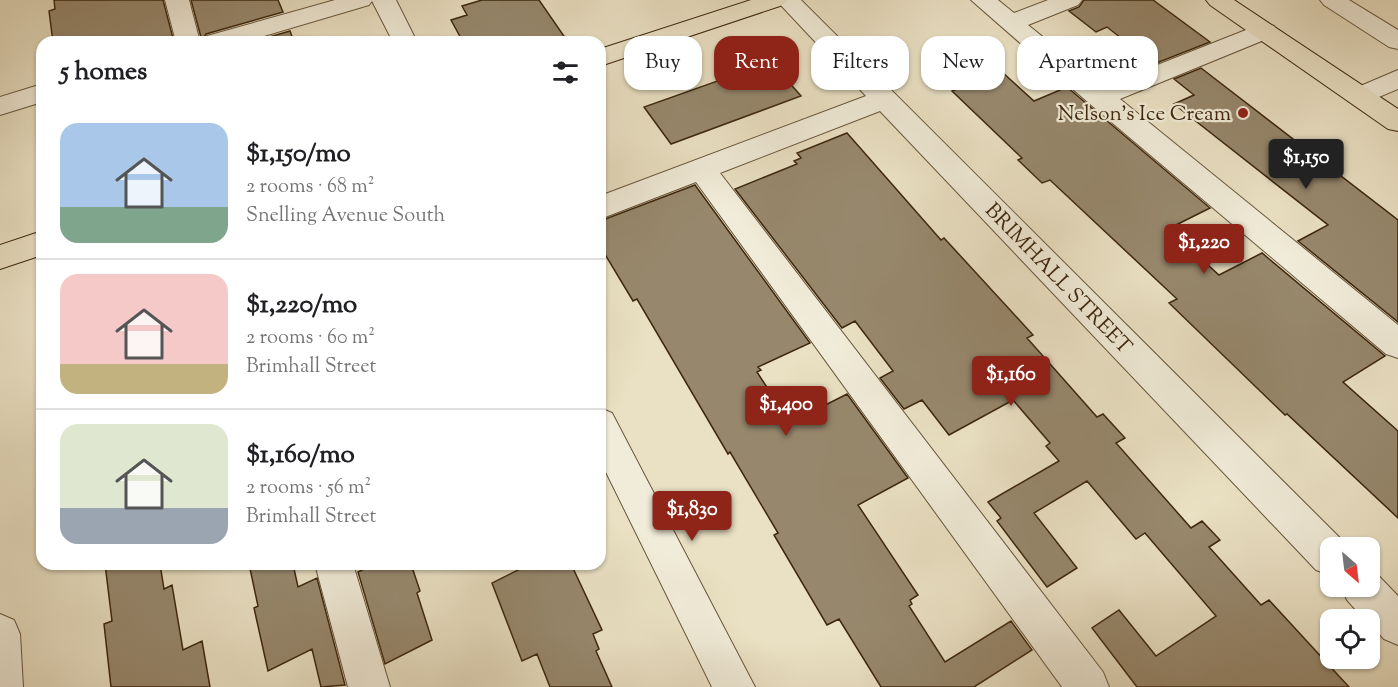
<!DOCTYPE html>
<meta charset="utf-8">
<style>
:root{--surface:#fff;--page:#f2f2f2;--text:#202124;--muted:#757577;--line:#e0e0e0;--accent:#8f2418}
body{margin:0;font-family:"Sorts Mill Goudy",serif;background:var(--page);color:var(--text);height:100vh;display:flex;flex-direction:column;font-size:22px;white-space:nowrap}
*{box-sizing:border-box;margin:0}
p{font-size:20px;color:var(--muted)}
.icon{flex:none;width:33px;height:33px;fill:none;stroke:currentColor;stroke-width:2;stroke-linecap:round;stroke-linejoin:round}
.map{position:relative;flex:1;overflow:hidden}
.details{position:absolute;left:36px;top:36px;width:570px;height:534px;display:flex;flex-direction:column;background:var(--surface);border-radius:18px;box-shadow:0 2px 4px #0004}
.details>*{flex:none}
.hud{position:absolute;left:624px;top:36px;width:570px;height:54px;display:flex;gap:12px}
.needle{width:39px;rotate:152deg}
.fabs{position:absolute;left:1320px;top:537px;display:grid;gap:12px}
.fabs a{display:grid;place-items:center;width:60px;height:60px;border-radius:12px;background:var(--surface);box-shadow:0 2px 4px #0004;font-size:30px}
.price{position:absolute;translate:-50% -51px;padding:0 14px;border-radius:6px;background:var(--accent);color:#fff;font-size:20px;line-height:39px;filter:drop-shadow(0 2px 3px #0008)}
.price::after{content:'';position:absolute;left:50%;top:36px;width:18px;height:14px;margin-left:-9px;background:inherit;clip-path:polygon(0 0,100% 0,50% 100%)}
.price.selected{background:#222;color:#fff}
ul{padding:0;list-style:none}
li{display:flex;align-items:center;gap:18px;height:150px;padding:0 24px}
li+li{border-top:2px solid var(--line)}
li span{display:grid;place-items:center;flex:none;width:168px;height:120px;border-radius:18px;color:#555}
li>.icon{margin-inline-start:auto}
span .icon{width:72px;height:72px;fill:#fffc;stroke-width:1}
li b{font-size:26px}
h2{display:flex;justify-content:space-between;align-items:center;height:72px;padding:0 24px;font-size:26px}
.pill{padding:0 21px;border-radius:18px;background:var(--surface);box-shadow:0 2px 4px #0004;font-size:21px;line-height:54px}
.pill.selected{background:var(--accent);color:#fff}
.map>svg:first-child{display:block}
.building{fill:#97886d;stroke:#3d270e;stroke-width:1.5}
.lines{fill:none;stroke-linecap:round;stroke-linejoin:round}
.minor-casing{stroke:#68563c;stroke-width:2}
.major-casing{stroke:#3d270e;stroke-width:2}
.minor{fill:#f1ecd9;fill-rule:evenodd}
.major{fill:#eae1c4;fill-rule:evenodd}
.poi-dot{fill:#8f2418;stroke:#f1ecd9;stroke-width:2}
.labels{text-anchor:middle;stroke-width:4.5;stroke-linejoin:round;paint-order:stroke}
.poi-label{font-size:21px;fill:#3d270e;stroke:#f1ecd9;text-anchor:end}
.street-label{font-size:21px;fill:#3d270e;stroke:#f1ecd9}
</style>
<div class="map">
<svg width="1398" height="687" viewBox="0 0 1398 687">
<rect width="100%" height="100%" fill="#eae1c4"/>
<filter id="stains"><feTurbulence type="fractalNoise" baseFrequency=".00333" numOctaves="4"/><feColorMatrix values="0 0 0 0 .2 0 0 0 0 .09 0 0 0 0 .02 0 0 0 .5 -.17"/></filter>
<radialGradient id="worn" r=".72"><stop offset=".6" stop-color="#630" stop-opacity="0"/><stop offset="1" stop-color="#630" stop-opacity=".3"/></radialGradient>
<path class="building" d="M54,0H163L174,42H53L49,11L55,9Z
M191,0H278L283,12L206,34L202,41Z
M482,0H539L568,42H463L451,20L467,15L462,6Z
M1084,0H1153L1210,42L1154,64L1107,27L1096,32L1069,11L1079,7Z
M290,31L294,42H252Z
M771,62L801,96L671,144L644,107Z
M1201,68L1398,220V322L1298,241L1328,225L1174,104L1194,95L1174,79Z
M1002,72L1034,101L1067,87L1210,208L1168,229L1219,275L1262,253L1385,356L1343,382L1398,431V518L1287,414L1285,415L1169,303L1177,299L1050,180L1042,183L1018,160L1022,158L952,91Z
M847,133L941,240L944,238L1033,335L1027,338L1097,417L1103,414L1125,438L1116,443L1191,528L1202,521L1220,540L1209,547L1261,605L1269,600L1349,687H1137L1092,628L1119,610L1156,656L1216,616L1145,533L1136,539L1087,481L1034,513L1077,568L1047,587L997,521L1001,518L988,502L1059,461L1046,446L1050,443L1013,400L949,435L922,400L904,409L880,378L893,371L855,321L842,328L735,189L797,164L794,161L801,158L797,153Z
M695,185L810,343L758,367L761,370L757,372L790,423L847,394L908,478L858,505L918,595L910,600L912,604L909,606L945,662L1011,621L1032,650L974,687H881L839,619L827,625L774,535L778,533L730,452L728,454L637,299L633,301L600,246V221Z
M105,564H160L164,589L172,585L183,650L202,641L210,687H111L104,624L112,621Z
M249,564H293L298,587L317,578L345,685L321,687L312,649L268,671L254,608L258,606Z
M375,564H411L420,591L417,593L432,640L385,664L358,572Z
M530,564H571L602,630L593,634L599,649L596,651L612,687H550L537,654L522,661L492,583Z"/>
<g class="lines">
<defs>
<path id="minor" d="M165,0H189L200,42H176Z
M335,0H396L417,42H393L372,1L369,5L244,42H204L207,36Z
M776,0H801L1344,542L1346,548H1330V575L1316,570L880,111L720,173L1103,672L1109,687H1062L696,182L600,219V196L866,96Z
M971,0H998L1014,13L1048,0H1082L1078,5L1028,25L1104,86L1256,26L1265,23L1274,26L1277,31L1274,36L1120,99L1398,325V358L1386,354L1090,104Z
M1320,0H1349L1398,30V49L1389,47L1324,5Z
M1398,70V89L1360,105L1351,102L1347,96L1351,90Z
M42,84V102L0,115V97Z
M600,408L612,413L755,687H712L600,460Z
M315,564H353L390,687H348Z
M1370,570L1375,572L1398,596V645L1384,639L1370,624V620H1365L1347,600L1341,586H1370Z
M0,614L14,620L20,634L23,687H0Z"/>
<path id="major" d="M751,0H787L783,5L600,66V49Z
M1206,0H1234L1398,109V131L1388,129L1210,5Z
M42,231V255L0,269V245Z"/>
</defs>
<use href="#minor" class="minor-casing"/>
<use href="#major" class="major-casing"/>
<use href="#minor" class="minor"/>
<use href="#major" class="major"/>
</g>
<circle class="poi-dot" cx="1243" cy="113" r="6"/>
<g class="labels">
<g class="poi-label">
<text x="1231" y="120">Nelson's Ice Cream</text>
</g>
<g class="street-label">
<text transform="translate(1059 278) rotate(46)" y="7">BRIMHALL STREET</text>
</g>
</g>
<rect width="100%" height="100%" filter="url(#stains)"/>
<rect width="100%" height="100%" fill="url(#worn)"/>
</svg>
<div class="fabs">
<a><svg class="needle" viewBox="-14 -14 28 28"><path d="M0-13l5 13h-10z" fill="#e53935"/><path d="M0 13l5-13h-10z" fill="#757577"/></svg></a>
<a><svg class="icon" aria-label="locate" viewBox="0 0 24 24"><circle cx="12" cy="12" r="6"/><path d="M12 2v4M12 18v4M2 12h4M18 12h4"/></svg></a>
</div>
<b class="price selected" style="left:1306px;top:190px">$1,150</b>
<b class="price" style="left:1204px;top:275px">$1,220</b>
<b class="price" style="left:1011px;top:407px">$1,160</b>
<b class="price" style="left:786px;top:437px">$1,400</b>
<b class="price" style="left:692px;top:542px">$1,830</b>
<div class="hud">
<a class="pill">Buy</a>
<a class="pill selected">Rent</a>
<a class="pill">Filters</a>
<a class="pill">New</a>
<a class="pill">Apartment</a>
</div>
<section class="details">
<h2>5 homes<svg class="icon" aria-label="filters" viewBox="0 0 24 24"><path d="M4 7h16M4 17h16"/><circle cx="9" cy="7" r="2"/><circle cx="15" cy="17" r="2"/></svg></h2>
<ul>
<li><span style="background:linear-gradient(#a9c7e8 70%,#7fa58c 0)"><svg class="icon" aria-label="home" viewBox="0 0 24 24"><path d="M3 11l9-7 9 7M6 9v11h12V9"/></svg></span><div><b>$1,150/mo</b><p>2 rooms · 68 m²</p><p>Snelling Avenue South</p></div></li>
<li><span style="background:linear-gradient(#f6c9c9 75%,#c2b280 0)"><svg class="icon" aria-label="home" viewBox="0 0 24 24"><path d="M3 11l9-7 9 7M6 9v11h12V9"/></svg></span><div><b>$1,220/mo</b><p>2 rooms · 60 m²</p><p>Brimhall Street</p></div></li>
<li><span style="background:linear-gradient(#dfe7d0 70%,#9aa5b1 0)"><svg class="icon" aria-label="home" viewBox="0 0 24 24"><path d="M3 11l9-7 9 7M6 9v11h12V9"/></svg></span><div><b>$1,160/mo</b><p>2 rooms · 56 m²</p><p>Brimhall Street</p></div></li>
</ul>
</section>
</div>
